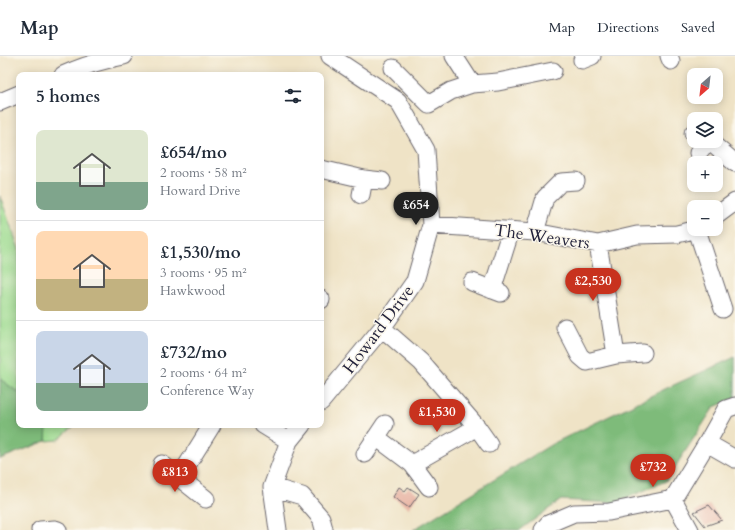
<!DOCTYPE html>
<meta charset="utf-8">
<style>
:root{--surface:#fff;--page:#f6f6f7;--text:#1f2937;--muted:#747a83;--line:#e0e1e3;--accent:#c8321e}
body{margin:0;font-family:Cardo,serif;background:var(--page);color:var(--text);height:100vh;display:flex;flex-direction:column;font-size:15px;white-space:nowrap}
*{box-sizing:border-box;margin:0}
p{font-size:13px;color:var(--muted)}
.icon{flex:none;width:22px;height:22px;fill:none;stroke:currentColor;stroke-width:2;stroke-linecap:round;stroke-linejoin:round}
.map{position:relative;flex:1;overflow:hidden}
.details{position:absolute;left:16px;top:16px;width:308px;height:356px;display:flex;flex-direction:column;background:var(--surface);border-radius:8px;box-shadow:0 2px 10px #0003}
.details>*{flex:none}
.needle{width:26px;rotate:208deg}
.buttons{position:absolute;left:687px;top:12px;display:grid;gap:8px}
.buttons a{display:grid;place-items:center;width:36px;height:36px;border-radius:8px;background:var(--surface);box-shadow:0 2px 10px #0003;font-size:20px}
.price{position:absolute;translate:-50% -34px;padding:0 9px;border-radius:14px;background:var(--accent);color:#fff;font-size:13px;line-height:26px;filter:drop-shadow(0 1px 2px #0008)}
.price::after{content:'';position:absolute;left:50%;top:24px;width:12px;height:9px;margin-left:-6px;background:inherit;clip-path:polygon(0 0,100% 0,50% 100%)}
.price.current{background:#222;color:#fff}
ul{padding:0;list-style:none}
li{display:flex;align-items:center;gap:12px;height:100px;padding:0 20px}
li+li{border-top:1px solid var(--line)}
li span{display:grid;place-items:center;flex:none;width:112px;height:80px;border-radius:8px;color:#555}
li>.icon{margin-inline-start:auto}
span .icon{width:48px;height:48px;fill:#fffc;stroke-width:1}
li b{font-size:17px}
h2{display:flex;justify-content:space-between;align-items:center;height:48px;padding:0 20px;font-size:17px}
header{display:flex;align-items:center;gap:24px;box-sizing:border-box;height:56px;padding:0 20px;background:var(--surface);border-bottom:1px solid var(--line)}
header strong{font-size:19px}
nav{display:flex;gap:22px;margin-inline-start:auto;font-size:14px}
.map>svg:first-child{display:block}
.green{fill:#9ddb90;stroke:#607e66}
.forest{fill:#7ebb7a;stroke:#506e5a}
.building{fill:#e5aa9a}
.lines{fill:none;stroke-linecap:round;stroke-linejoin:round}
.minor-casing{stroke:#6a666c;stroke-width:19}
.minor{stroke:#fff;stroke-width:17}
.labels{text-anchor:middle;stroke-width:3;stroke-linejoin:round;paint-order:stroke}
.street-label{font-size:17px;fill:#22223b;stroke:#fbf7ec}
</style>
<header>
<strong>Map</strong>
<nav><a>Map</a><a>Directions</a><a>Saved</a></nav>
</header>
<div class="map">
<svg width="735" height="474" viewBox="0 0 735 474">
<rect width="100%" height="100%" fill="#fbf7ec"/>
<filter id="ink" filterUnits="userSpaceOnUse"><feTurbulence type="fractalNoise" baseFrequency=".025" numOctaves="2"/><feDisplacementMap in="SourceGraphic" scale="8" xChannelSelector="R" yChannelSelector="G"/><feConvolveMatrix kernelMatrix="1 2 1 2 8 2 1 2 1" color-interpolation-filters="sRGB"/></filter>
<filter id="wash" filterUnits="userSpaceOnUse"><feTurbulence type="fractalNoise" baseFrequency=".012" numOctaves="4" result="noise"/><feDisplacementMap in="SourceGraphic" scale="16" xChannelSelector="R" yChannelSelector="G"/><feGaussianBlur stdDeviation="0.9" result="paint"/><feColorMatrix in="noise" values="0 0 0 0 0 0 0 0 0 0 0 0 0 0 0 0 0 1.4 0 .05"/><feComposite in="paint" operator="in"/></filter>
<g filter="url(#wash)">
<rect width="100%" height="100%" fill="#efe3c6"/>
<path class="green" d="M0,140L19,193V337L0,323Z
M47,369H75L58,384L46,385Z"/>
<path class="forest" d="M735,301V342L714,351L666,425L615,447L561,444L520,474H413L552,388L667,332Z
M0,323L19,337V369H47L46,385L0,403Z"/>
<g id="blocks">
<path class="building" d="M399,431L405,435L408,431L419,438L409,452L393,441Z
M709,449L722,464L705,470L694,456Z"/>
</g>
</g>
<g filter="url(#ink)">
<use href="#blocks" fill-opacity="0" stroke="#6a666c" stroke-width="1"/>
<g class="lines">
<defs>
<path id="minor" d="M454,0L472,28
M669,0L671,5
M582,4L592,0
M393,12L429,48L451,35L472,28L498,26L553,15
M63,19C83,10 102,4 124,0
M0,46L19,38
M693,77H694
M709,85L735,107
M698,97L708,85
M321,113L364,123L382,125
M361,139L364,123
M716,160L735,146
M431,169L535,176L598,188L637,179L677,178L698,173
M697,174L723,253
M535,176L545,142L561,126L576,125
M598,188L616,299
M472,226L501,237
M492,234L511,174
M321,243V244
M565,271L580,300L587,306L616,299L643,297
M382,272L421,306L477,371L489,388
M321,346L382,272L415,225L431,169L426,94L398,45L330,0
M263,369L289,385
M376,381L412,408L429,431
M707,387L735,403
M365,398L385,368
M162,408L206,443
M412,408L477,371
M179,422L212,369
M272,431L302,440L321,462L324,473
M673,443L690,474
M40,474L55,473L58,474
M278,474L272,431L289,385L302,369
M543,474L548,468L574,457L609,456L673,443L707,387L726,353L735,350"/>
</defs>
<use href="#minor" class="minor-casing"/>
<use href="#minor" class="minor"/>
</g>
</g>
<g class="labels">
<g class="street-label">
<text transform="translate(542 180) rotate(8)" y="6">The Weavers</text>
<text transform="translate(378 273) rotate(-53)" y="6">Howard Drive</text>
</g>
</g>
</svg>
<div class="buttons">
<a><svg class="needle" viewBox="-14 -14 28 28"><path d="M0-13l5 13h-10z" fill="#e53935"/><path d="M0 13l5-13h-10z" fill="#747a83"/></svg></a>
<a><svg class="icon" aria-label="layers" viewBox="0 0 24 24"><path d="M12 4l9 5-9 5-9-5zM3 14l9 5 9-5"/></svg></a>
<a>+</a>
<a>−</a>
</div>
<b class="price current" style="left:416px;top:170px">£654</b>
<b class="price" style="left:593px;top:246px">£2,530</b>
<b class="price" style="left:437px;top:377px">£1,530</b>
<b class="price" style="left:653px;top:432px">£732</b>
<b class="price" style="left:175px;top:437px">£813</b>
<section class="details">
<h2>5 homes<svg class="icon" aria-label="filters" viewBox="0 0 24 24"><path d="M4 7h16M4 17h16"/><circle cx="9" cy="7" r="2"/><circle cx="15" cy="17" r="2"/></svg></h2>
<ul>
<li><span style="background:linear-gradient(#dfe7d0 65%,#7fa58c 0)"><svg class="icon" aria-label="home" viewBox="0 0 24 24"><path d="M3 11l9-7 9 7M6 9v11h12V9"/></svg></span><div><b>£654/mo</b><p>2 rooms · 58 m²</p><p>Howard Drive</p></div></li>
<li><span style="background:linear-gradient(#ffd9b3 60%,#c2b280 0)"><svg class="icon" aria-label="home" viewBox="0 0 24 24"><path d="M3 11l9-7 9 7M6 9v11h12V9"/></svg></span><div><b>£1,530/mo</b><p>3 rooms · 95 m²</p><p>Hawkwood</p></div></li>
<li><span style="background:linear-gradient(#c9d6e8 65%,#7fa58c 0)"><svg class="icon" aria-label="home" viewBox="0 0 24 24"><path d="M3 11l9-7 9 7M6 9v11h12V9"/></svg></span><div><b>£732/mo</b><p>2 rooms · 64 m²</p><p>Conference Way</p></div></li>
</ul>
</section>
</div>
